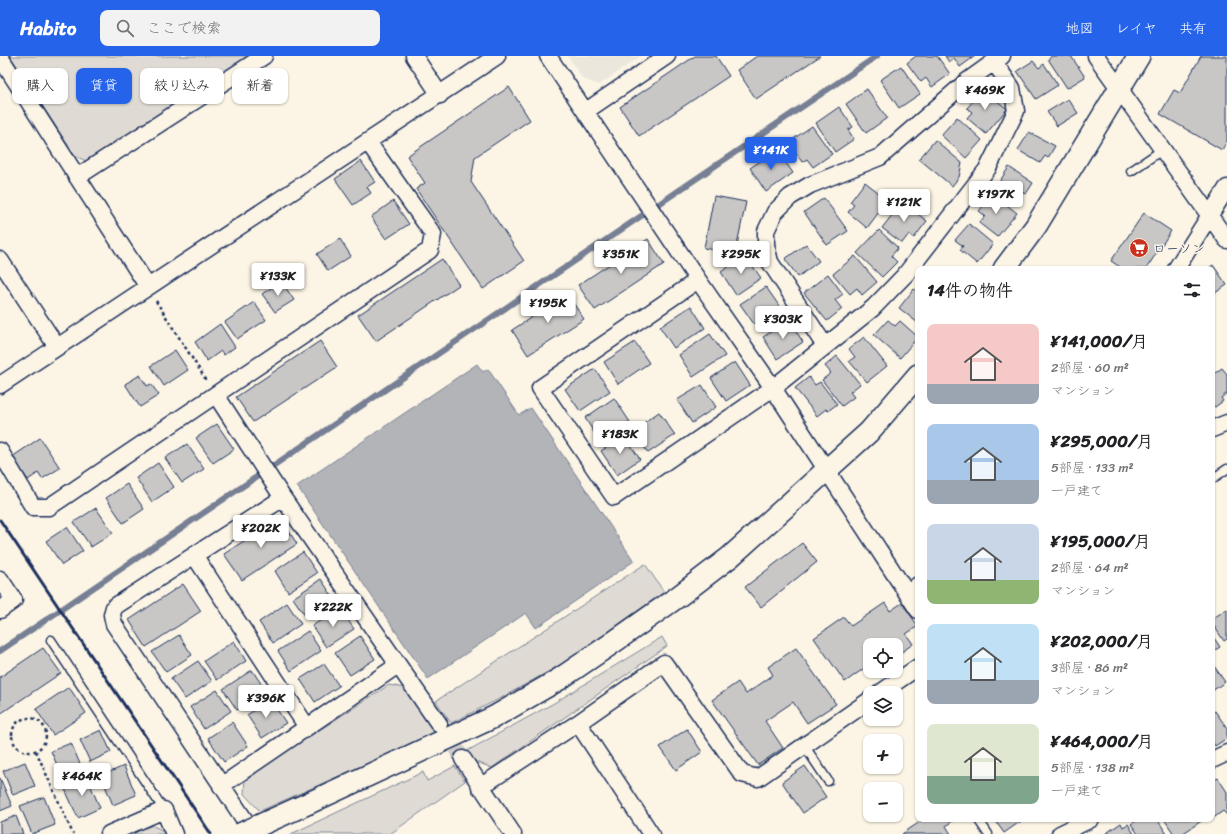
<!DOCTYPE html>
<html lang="ja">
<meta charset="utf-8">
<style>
:root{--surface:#fff;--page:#f2f2f2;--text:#202124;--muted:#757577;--accent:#2563eb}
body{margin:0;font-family:Sriracha,"Klee One",sans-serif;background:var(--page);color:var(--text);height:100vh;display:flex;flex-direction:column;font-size:15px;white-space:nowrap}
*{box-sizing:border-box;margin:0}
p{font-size:13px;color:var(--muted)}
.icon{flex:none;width:22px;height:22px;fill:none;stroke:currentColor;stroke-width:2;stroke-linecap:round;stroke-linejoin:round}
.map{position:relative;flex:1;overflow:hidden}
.panel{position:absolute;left:915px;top:210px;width:300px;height:556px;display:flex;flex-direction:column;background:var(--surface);border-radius:8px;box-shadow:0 1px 3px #0004}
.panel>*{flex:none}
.top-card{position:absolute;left:12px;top:12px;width:380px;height:36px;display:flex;gap:8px}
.controls{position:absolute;left:863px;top:582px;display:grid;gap:8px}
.controls a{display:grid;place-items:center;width:40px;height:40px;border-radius:8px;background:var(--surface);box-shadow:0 1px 3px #0004;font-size:20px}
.price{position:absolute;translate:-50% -34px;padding:0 9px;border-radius:4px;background:#fff;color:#222;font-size:13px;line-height:26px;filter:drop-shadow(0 1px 2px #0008)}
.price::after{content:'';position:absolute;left:50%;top:24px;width:12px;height:9px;margin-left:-6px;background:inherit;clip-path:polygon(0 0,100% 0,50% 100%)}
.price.on{background:var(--accent);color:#fff}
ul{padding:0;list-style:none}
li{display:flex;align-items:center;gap:12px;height:100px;padding:0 12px}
li span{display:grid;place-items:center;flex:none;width:112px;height:80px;border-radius:8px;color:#555}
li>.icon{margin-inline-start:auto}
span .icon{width:48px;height:48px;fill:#fffc;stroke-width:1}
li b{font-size:17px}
h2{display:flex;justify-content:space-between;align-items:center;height:48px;padding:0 12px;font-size:17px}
.pill{padding:0 14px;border-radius:8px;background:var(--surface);box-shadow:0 1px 3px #0004;font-size:14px;line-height:36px}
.pill.on{background:var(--accent);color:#fff}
header{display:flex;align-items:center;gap:24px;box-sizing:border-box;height:56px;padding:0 20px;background:var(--accent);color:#fff}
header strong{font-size:19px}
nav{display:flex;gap:22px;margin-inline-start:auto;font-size:14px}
.search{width:280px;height:36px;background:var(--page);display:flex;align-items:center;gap:10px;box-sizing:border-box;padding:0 14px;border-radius:8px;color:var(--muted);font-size:15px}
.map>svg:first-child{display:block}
.built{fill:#ece7dc}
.green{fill:#dfdbd4;stroke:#7d8599}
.water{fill:#b2b4b8;stroke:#767f94}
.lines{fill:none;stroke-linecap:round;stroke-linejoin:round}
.stream{stroke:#767f94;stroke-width:6}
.building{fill:#c8c7c6;stroke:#1b2f5e}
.minor-tunnel{stroke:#cfcdca;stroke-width:16;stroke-dasharray:16 8;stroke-linecap:butt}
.service-casing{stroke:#1b2f5e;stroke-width:11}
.minor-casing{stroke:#1b2f5e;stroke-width:19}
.tertiary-casing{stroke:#1b2f5e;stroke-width:24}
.path{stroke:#1b2f5e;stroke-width:2.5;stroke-dasharray:3 3;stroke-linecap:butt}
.service{stroke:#fcf5e5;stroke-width:8}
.minor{stroke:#fcf5e5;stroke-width:16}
.tertiary{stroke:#fcf5e5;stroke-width:21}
.rail{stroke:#1b2f5e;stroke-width:3}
.tertiary-bridge-casing{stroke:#1b2f5e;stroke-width:24;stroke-linecap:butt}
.tertiary-bridge{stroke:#fcf5e5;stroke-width:21}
.labels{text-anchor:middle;stroke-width:3;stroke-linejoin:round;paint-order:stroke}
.poi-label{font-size:13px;fill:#1b2f5e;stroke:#fcf5e5;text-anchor:start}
</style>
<header>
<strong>Habito</strong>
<div class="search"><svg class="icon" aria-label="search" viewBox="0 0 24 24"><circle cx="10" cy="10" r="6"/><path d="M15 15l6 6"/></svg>ここで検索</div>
<nav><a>地図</a><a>レイヤ</a><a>共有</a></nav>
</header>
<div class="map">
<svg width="1227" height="778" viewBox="0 0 1227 778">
<rect width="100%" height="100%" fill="#fcf5e5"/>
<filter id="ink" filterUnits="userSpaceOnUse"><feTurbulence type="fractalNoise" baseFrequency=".025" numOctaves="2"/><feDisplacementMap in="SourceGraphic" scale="8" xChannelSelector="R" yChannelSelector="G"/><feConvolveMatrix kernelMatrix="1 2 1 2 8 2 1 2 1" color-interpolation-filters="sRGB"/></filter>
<g filter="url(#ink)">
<path class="built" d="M568,0H641L599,29L583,23Z"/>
<path class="green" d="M10,0H248L86,105L75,100Z
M645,508L664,536L567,605L503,641L451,667L436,645Z
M662,581L667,590L492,712L474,705L467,695L554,647Z
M389,629L404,632L436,677L260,755L244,738L245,722Z
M455,710L465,725L390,778H291L423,716L427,725Z
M147,767L162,774L164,778H123Z"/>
<path class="water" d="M477,308L483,316L488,313L519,359L531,352L634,505L536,572L526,557L428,623L297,430Z"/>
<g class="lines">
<path class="stream" d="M0,595L877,0"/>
</g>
<path class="building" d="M695,0H716L729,20L639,80L620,51Z
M757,0H820L756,43L737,14Z
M916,0H937L950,18L932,31L926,22L921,26L907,7Z
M945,0H975L960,11L954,2L949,6Z
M1052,0H1071L1085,21L1067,32L1048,3Z
M1201,0H1227V85L1222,94L1160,58L1174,34L1180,37Z
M1033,5L1039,12L1044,8L1058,29L1036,43L1017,15Z
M901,10L920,38L899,52L880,24Z
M509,31L530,64L475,101L471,126L524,205L483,233L416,133L425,127L407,100Z
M867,33L887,62L866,77L846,48Z
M983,33L1007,53L986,78L967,62L972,56L967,52Z
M1068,43L1078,57L1057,70L1047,56Z
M839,51L853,71L848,74L854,83L835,96L816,67Z
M957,61L982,84L966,102L941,79Z
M812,70L832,98L813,111L807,103L802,106L789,86Z
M1029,76L1055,90L1048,102L1045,100L1040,107L1018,94Z
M935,84L962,107L959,121L952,130L919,103Z
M777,94L793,117L766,136L750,112Z
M361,105L375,126L367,131L371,137L353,149L335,123Z
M1009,111L1033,127L1026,138L1022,136L1016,144L996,131Z
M865,126L888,144L867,172L848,156L854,149L850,146Z
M993,138L1017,157L997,181L979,167L985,160L979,155Z
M714,140L746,146L735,198L704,192Z
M824,142L848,175L827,189L804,156Z
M393,145L409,168L386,183L371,161Z
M902,146L927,165L914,182L909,178L902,187L882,172Z
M1144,157L1171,175L1146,213H1123L1111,205Z
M969,168L993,188L977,208L960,194L963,190L955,184Z
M879,174L898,192L891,200L897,206L882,221L857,197Z
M340,183L351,200L328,215L317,198Z
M648,183L664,208L595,254L578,229Z
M806,188L819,205L798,221L785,203Z
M745,199L761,222L736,239L721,216Z
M855,200L877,226L862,239L857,232L850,238L833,218Z
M442,203L459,229L376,285L358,259Z
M1213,209L1227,229L1212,239V213H1207Z
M828,218L843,238L835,244L842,253L827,265L804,237Z
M281,225L294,244L275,256L262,238Z
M766,231L780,251L754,268L740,248Z
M914,233L918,236V267L899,252Z
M567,238L584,263L528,299L512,274Z
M254,246L266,264L237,283L225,266Z
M691,250L705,272L674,292L660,271Z
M789,264L803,286L777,303L763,281Z
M888,264L895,270L900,265L918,281L900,302L874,279Z
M220,268L235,291L224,299L221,295L207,305L195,286Z
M710,278L725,300L693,321L679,299Z
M864,281L887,310L867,326L849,305L855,301L849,293Z
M320,285L337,311L253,366L236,341Z
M635,286L649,307L618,328L604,306Z
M175,294L188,314L164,330L151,310Z
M837,300L860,328L850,336L854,341L842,350L822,324L831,317L825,310Z
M735,306L750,329L726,345L711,322Z
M1222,312L1227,318V337L1221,342L1223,345L1215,351L1212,349V319Z
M595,313L610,335L580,355L565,333Z
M140,319L147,330L151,328L159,339L140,351L125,328Z
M809,321L815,329L820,326L837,348L828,355L826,353L817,360L795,332Z
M702,329L716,351L692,367L677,344Z
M614,342L630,366L600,386L585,362Z
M659,356L675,379L648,397L633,374Z
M217,368L234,393L213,407L196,382Z
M624,380L640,403L617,419L601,395Z
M40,382L60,412L42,423L38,417L28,424L12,401Z
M187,388L204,413L182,427L165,402Z
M158,407L174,431L152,446L136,422Z
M127,428L144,453L123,467L106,442Z
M96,452L113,477L91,491L74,466Z
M280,461L297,488L242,524L224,498Z
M67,471L83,495L62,509L46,485Z
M802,487L817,506L761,551L745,531Z
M303,496L317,517L288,536L275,515Z
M321,523L334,543L306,561L293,542Z
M183,528L201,555L146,591L129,564Z
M287,547L301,568L273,587L259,566Z
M885,547L890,555L902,547L918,570L906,578L913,588L896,600V589H870V615H874L871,617L866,611L845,626L814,582L844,561L851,570Z
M340,552L354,573L326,591L312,570Z
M1227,553V583L1224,585L1212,567V563Z
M308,575L321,595L291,615L278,595Z
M179,579L192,599L166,616L152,596Z
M1212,579L1220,591L1212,596Z
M360,580L375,603L350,619L335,597Z
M234,585L246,605L217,624L204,605Z
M43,592L61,617L0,658V621Z
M796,592L836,648L807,667L793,646L765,665L783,692L758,709L712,644L738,626L746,638L773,619L768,611Z
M198,605L212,625L185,643L171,623Z
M1212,607L1225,626L1212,635Z
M324,608L339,630L315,646L300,623Z
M252,614L266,635L237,654L223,633Z
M69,631L86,657L53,679L36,653Z
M217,634L231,655L204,673L190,651Z
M270,643L286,667L262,682L247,659Z
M1215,655L1227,672V682L1215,690L1212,685V657Z
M232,666L248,690L224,706L208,682Z
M687,673L702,696L676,714L660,691Z
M101,674L111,696L90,706L80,684Z
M71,687L80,708L60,716L51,695Z
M25,706L35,730L13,739L3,715Z
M124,710L136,739L113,749L101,720Z
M805,710L826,741L803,757L782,726Z
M87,721L100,752L78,762L64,731Z
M0,722L12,750L0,755Z
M1218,722L1227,736V759L1223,755L1212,763V726Z
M44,741L55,769L32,778L20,750Z
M16,760L23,778H0V766Z
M924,763H955L946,770L951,778H902Z
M994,763H1024L1004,777Z
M1139,763H1157L1167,778H1138L1131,768Z
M1164,763H1202L1203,764L1182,778H1174Z
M1121,767L1123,771L1128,768L1134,778H1105Z"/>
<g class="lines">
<path class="minor-tunnel" d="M442,672L463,703"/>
<defs>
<path id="service" d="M1131,115L1162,94
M1212,423L1227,413
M51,584L164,754
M804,689L828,725
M978,763L988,778"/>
<path id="minor" d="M414,0L440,39
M548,0L698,224L773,332L918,554
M1096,0L1227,184
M0,1L148,231
M586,55L667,0
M77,121L264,0
M0,204L57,291
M1176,213L1227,132
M698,224L540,332L614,441L773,332L873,252L905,219L988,112L1016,55L1012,32L994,6
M825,290L770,206L766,189V175L775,156L790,141L810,129L880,101L966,26L1002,0
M0,329L497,0
M216,339L283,442L439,668
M1212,373L1227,367
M0,395L33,451H49L430,194L433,178L368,86
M194,499L307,671
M0,523L14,544L0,554
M908,539L918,529
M880,637L918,611
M578,667L651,778
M463,703L513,778
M1212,704L1227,697
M221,730L398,609
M480,731L578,667L664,607L742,718L758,722L870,644
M109,778L164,754L174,778
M254,778L114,568L112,559L114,551L283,442
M1060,778L1091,763"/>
<path id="tertiary" d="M1004,213L1036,170L1139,0
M309,747L494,661L558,624L611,588L679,540L730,501L869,376L918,319"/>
</defs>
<use href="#service" class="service-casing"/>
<use href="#minor" class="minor-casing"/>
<use href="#tertiary" class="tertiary-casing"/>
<path class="path" d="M156,245L206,324
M12 679a17 17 0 1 1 34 0a17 17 0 1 1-34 0Z
M36,695L73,778"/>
<use href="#service" class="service"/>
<use href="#minor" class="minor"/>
<use href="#tertiary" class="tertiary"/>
<path class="rail" d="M0,464L211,778"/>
<defs>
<path id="tertiary-bridge" d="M240,778L309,747"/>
</defs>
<use href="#tertiary-bridge" class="tertiary-bridge-casing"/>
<use href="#tertiary-bridge" class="tertiary-bridge"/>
</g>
</g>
<defs>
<symbol id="supermarket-disc" viewBox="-11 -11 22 22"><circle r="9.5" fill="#c8321e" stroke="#fcf5e5"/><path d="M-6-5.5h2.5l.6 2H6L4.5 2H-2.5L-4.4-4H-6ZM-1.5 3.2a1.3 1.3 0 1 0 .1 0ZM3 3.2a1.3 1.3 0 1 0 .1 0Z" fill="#fff"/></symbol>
</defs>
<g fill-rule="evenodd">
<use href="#supermarket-disc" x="1128" y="181" width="22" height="22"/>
</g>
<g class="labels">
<g class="poi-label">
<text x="1153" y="197">ローソン</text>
</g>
</g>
</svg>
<div class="controls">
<a><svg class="icon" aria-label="locate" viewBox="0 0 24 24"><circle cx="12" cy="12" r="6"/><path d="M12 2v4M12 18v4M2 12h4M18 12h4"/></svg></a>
<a><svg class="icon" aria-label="layers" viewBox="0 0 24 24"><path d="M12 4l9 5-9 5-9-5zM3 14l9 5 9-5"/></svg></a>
<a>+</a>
<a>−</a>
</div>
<b class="price" style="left:985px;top:55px">¥469K</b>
<b class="price on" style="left:771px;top:115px">¥141K</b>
<b class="price" style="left:996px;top:159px">¥197K</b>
<b class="price" style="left:904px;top:167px">¥121K</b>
<b class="price" style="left:621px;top:219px">¥351K</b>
<b class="price" style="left:741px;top:219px">¥295K</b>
<b class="price" style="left:278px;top:241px">¥133K</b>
<b class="price" style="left:548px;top:268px">¥195K</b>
<b class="price" style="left:783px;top:284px">¥303K</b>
<b class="price" style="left:620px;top:399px">¥183K</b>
<b class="price" style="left:261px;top:493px">¥202K</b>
<b class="price" style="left:333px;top:572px">¥222K</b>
<b class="price" style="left:266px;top:663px">¥396K</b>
<b class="price" style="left:82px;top:741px">¥464K</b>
<div class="top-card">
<a class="pill">購入</a>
<a class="pill on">賃貸</a>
<a class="pill">絞り込み</a>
<a class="pill">新着</a>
</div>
<section class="panel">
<h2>14件の物件<svg class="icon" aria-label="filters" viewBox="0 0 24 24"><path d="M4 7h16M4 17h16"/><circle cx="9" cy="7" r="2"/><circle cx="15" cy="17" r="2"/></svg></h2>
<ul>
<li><span style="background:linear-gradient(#f6c9c9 75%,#9aa5b1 0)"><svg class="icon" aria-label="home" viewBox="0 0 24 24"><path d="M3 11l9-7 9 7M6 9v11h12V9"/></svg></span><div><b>¥141,000/月</b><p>2部屋 · 60 m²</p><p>マンション</p></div></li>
<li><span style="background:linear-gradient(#a9c7e8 70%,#9aa5b1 0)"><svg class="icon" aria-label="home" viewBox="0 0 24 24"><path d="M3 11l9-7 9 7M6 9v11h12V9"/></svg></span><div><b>¥295,000/月</b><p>5部屋 · 133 m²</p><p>一戸建て</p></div></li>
<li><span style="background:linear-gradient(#c9d6e8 70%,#8fb573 0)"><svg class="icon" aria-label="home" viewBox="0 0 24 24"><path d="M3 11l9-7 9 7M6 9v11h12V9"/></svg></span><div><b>¥195,000/月</b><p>2部屋 · 64 m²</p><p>マンション</p></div></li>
<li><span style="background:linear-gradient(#bfe0f5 70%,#9aa5b1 0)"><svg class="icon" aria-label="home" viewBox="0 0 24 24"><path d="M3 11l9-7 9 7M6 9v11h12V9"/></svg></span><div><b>¥202,000/月</b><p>3部屋 · 86 m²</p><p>マンション</p></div></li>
<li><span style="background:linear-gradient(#dfe7d0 65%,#7fa58c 0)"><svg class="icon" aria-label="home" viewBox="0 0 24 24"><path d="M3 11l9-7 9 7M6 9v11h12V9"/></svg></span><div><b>¥464,000/月</b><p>5部屋 · 138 m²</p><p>一戸建て</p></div></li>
</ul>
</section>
</div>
